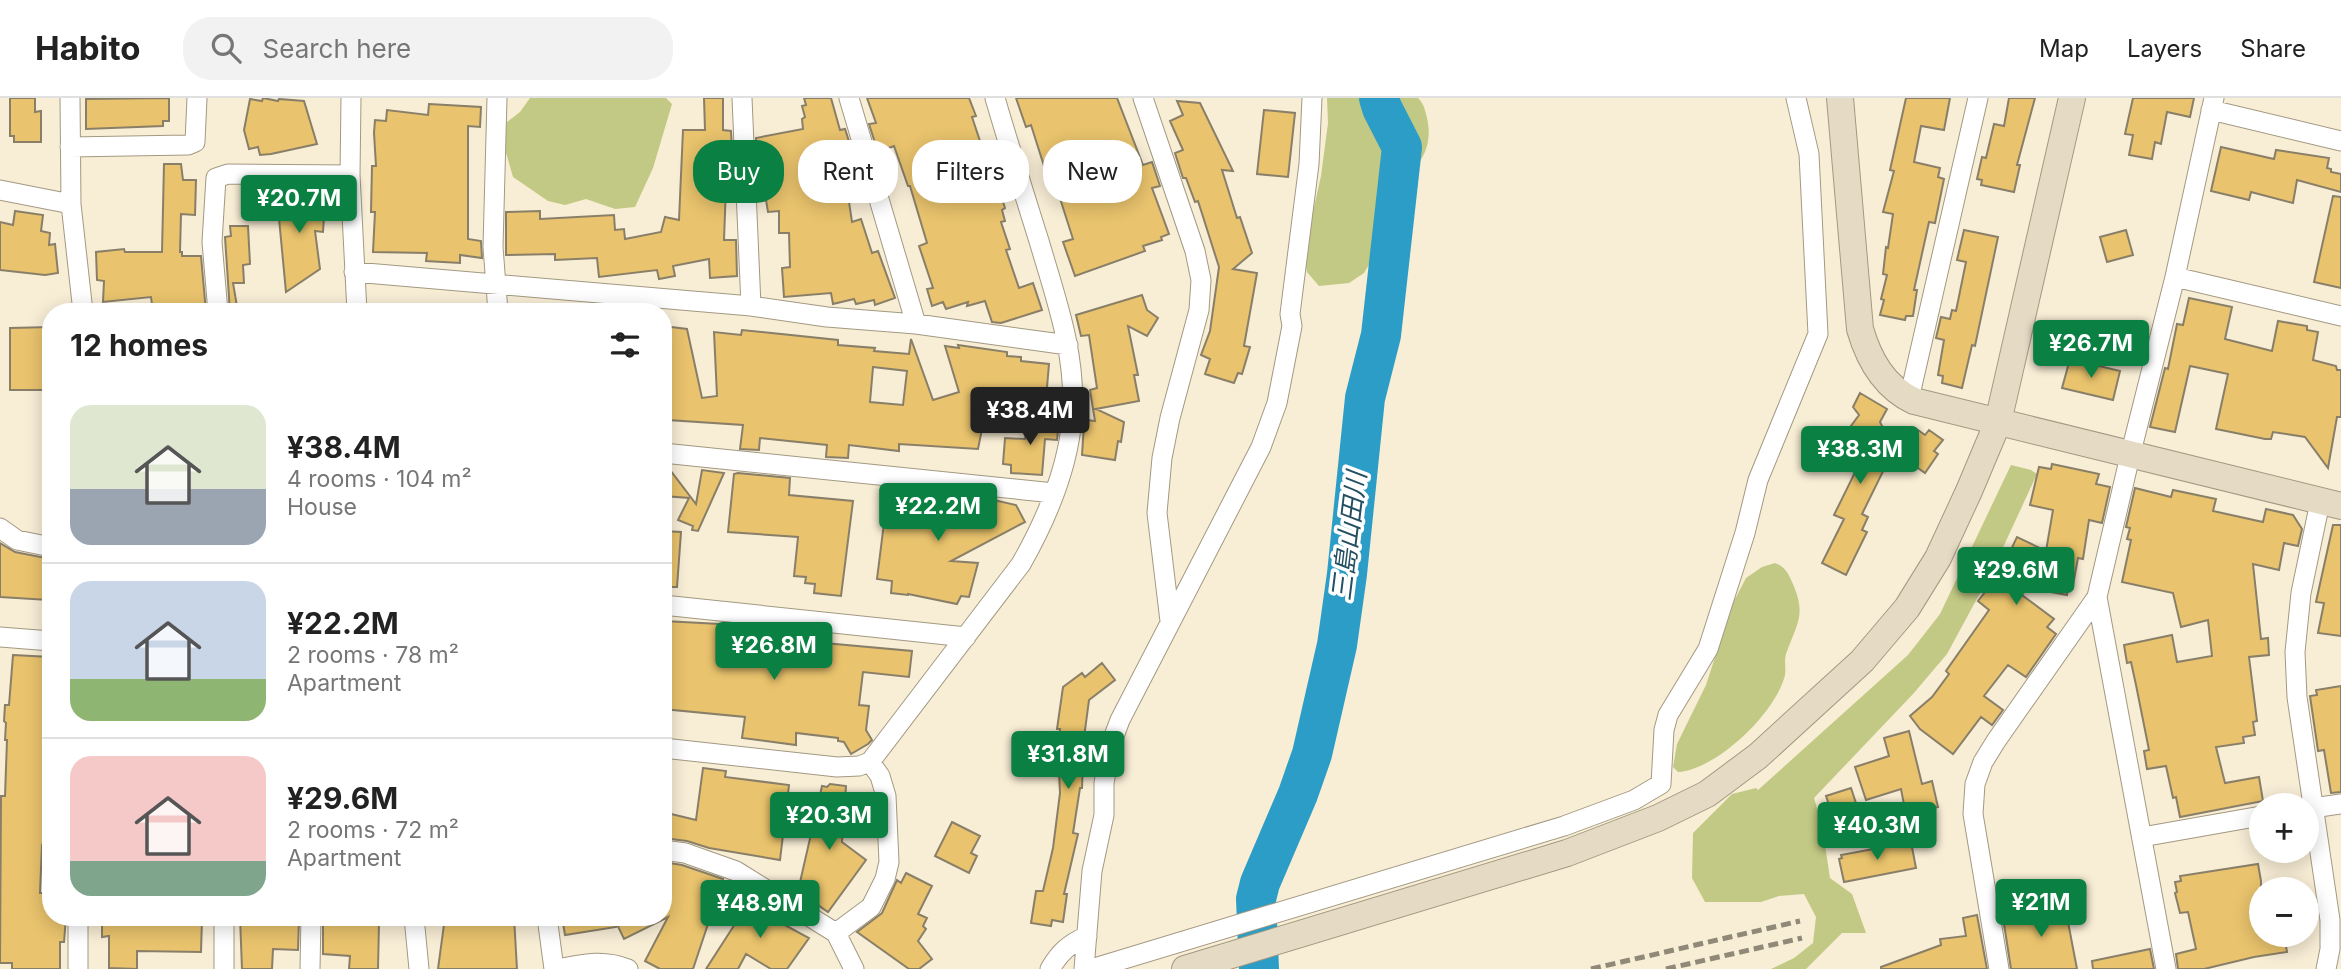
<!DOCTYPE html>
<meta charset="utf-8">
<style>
:root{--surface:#fff;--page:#f2f2f2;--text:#222;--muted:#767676;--line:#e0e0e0;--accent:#0b8043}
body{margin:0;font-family:Inter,"Noto Sans JP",sans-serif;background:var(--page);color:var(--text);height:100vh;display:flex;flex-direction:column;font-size:26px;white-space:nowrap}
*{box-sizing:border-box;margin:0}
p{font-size:23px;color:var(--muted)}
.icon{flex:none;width:38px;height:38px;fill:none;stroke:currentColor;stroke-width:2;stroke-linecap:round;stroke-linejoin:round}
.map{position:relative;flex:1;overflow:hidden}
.panel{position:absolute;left:42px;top:205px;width:630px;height:623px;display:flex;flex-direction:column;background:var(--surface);border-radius:28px;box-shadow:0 4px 18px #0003}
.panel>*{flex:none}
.top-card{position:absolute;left:693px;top:42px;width:665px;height:63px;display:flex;gap:14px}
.tools{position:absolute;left:2249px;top:695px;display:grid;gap:14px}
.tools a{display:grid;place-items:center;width:70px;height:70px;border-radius:50%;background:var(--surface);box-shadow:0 4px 18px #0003;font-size:35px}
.price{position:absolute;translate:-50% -60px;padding:0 16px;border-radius:7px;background:var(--accent);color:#fff;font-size:23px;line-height:46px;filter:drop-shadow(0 2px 4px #0008)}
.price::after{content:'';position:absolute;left:50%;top:42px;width:21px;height:16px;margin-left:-10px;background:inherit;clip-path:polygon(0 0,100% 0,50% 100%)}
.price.current{background:#222;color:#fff}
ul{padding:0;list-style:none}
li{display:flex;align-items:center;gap:21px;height:175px;padding:0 28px}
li+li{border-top:2px solid var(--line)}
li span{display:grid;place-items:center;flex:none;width:196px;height:140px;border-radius:21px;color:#555}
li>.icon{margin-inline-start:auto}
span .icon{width:84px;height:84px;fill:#fffc;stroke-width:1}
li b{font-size:30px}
h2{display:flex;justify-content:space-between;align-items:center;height:84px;padding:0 28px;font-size:30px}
.tag{padding:0 24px;border-radius:28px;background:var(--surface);box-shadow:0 4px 18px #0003;font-size:24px;line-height:63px}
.tag.current{background:var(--accent);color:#fff}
header{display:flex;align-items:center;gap:42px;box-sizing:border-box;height:98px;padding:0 35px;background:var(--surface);border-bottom:2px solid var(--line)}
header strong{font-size:33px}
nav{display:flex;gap:38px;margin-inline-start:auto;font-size:24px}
.search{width:490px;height:63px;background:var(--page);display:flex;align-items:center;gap:18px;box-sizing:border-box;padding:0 24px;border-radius:28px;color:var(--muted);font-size:26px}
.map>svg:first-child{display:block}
.green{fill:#c2c984}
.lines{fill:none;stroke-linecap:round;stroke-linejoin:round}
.river{stroke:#2c9dc6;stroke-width:40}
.building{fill:#e9c36d;stroke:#897f69;stroke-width:2;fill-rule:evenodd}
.street-casing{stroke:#a39982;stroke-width:21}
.secondary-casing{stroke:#a39982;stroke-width:28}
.street{stroke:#fff;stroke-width:19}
.secondary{stroke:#e5dbc4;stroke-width:26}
.rail{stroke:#908978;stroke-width:5;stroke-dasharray:10 5;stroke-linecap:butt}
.labels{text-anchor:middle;stroke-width:7;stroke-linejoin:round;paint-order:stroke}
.water-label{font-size:26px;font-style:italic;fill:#224f61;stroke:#fff}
</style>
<header>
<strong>Habito</strong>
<div class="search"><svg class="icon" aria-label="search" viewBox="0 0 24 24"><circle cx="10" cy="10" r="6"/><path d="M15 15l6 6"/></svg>Search here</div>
<nav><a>Map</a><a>Layers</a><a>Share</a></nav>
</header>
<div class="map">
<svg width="2341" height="871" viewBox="0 0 2341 871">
<rect width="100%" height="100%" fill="#f8edd5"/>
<path class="green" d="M530,0H666L672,6L653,70L635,109L615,111L586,101L565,107L548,103L513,79L503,44L507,24L520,14Z
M1327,0H1418C1424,6 1425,12 1427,20C1436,59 1408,79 1381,102L1380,115L1388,135L1364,175L1349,185L1319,188L1307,174L1304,154L1321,78L1328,25Z
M2011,367L2031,372L2037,376L1993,471L1947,556L1913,596L1814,700L1822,727L1830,780L1852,796L1866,835H1842L1806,871H1771L1794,860L1813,845L1816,819L1804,796L1779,798L1761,804H1705L1692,780L1693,735L1732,696L1756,690L1758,692L1908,557L1940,516Z
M1775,465C1785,469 1788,475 1792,484C1807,517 1797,525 1786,556C1784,563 1786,570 1785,577C1776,615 1716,672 1678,674L1673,669L1677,646L1706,587L1732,507L1746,480L1762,469Z"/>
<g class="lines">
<path class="river" d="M1259,871L1256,801L1260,785L1298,696L1312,656L1337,547L1347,476L1365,300L1381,237L1402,49L1382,10L1379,0"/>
</g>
<path class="building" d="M10,0H35V14L41,13V44H14V38H10Z
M169,0V23H163V28L86,31V1Z
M263,0L278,3L279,1L304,3L317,46L271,56L260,57L258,49L249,51L244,32L250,1L262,3Z
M704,0H723V32L731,33L734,88H726L724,142H736L737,178L710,180L709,161L673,168L675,178L659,181L657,172L599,179L597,160L555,162V156L506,157V114L540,113V121L614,117L615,132L624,131L625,141L661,134L665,119L679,122L683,32H705Z
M804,0H831L840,32L845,31L855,62L847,63L850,83L846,84L852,124L861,121L872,155L878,153L895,200L875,207L874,202L856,206L854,201L833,206L831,195L784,199L782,170L790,169L789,135H779V113L768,114L766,102L762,103L760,86H758L756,40L803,31L802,21L805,19L802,8L806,7Z
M867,0H969L976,18L972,19L983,52L986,51L1005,110L1002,112L1005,123L1001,124L1010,151L1006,152L1019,190L1033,185L1042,212L1001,225L992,224L985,203L967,208L968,204L946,211L943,204L932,208L927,191L933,190L919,148L927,145L910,88H908L894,48L878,54L869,26L876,25Z
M1016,0H1117L1143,67L1152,64L1160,88L1152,90L1169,136L1161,139L1162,142L1143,148L1145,153L1075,178L1063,144L1073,141L1049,66L1044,68L1031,27L1026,29Z
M1906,0H1950L1944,32L1921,28L1914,64L1940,70L1938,79L1944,81L1935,125L1929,124L1914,192H1917L1913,218H1906L1905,222L1880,217L1884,202L1881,201L1887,177L1883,176L1886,149L1888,150L1893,116L1883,114L1894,73L1890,72Z
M2009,0H2035L2017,67H2020L2014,94L1981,87L1982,82L1977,81L1982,59L1986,60L1994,26L2004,28Z
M2133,0H2194L2190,19L2167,14L2161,46L2155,44L2152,61L2129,57L2133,37L2125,36Z
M1177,3L1200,5L1233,73L1222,72L1237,120L1240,119L1252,155L1233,171L1257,175L1244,248L1250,249L1242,276L1238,275L1234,285L1205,276L1210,261L1201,257L1210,233L1219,169L1198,103L1195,104L1186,80H1183L1175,55L1183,52L1170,23L1183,17Z
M429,6L481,9L480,29L468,28V141L481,143L482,160L460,157V165L426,163L427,155L373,154L375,114H371L372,68H376L374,35L375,22L386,23L387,12L428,17Z
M1264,12L1295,15L1288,79L1257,76Z
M2221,49L2274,61L2276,52L2329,60L2327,70L2331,71V74L2341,76V94L2297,82L2293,105L2251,94L2249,102L2211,93Z
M164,66H181L183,82H196L195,117L181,116L180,154H182V158H201L206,214H153L151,199L103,204L104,183L97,182L96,154L124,151L125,154H162Z
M276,89H296V99L325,103L323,134L315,133L320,171L286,194Z
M2333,98L2341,99V190L2314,184Z
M15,113L43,117L41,133L50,135L49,147L55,146L58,175L45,177L0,172V124L13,127Z
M230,128H248L250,166L243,167L244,185H233L238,214H230L225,139L231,138Z
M1964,132L1998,139L1975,248L1972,247L1962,290L1942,285L1943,278L1938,277L1944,242L1936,240L1941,219L1950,221L1952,212L1956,213L1966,164L1957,162Z
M2126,132L2133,157L2107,164L2100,139Z
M1142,197L1147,212L1158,220L1147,238L1128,228L1138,277H1134L1139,303L1096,311L1124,324L1121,344L1118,343L1115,362L1082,357L1084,326H1086L1087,322L1095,323L1090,292L1097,290L1089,237L1081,238L1076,217Z
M2189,200L2232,209L2225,241L2272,253L2278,223L2307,228V232L2318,234L2313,262L2336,268L2337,272H2341V319H2337L2328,370L2305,339L2273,334L2271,341H2265L2216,331L2228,276L2190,268L2175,334L2150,329L2165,270L2168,271L2177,226L2183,227Z
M663,228L687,231L702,300L717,298L714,234L741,237L742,232L838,242V247L875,250L874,253L909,256L911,241L933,302L959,294L945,248L959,250L958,247L1007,254V258L1021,259V263L1049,266L1046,301L989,296L978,351L899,346V353L849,347L848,360L826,359L827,347L760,340L759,352L740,351L743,327L668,322L670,315L663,314L670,260L663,259ZM873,269L907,273L903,307L870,304Z
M51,229V263L44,264L45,292H10V230Z
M2070,261L2120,273L2113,302L2062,290Z
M1860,295L1887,311L1880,324L1895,354L1893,353L1862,416L1868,419L1862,432L1867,434L1846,477L1822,465L1844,421L1834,417L1872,340L1851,328L1859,317L1853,309Z
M1028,319L1059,323L1057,342L1045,341L1042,377L1011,375V367L1003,366L1005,340L1025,341Z
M1918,332L1925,337L1929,332L1943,342L1934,353L1938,356L1925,375L1900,357Z
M2052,366L2099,376L2096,386L2110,389L2102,425L2089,422L2083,461L2078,460L2073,487L2069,486L2067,497L2007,486L2054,521L2047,529L2056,536L2026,579L2008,567L1984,598L2003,612L1992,627L1981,619L1953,656L1920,631L1910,618L1932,599L1949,576L1946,573L1989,512L1978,503L1993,484L1988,483L2006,462L2017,439L2046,453L2053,412L2030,407L2039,369L2051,371Z
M663,367L667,368L696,406L702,372L724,375L698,433L692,432L693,428L678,422L689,400L663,398Z
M738,375L790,380L789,397L853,403L841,498L814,495L815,486L805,485L806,479L794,478L798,439L728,434L734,376Z
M2135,390L2171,399L2173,392L2216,401L2213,413L2263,424L2266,411L2293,417L2302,431L2298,448L2284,445L2279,472L2253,466L2261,541L2268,540L2269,557L2249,559L2257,623L2253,624L2255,637L2243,639L2244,645L2216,649L2225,685L2259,679L2263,703L2180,719L2176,699L2173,700L2166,668L2147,671L2144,653L2149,652L2136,587L2131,564L2127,565L2124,547L2172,537L2177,564L2212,558L2208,522L2181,529L2173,495L2122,484L2131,442L2127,441L2130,430L2126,429Z
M888,393L914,396L913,404L957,407L958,399L985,400L1016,407L1025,424L951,463L978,465L969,499L961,498L957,506L908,496V497L891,495L892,483L877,481Z
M2333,427H2341V538L2318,535L2324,505L2316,504Z
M663,433L681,434L677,489H663Z
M0,445L15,454L51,461V500H48V502L0,499Z
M664,523L738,527L737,536L769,540L912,553L909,579L863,574L859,607L869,608L866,632L872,642L868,646L851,656L844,644L838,643V640L796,635V647L742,640L745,619L663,611Z
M13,557L51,559V656H46L45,699H49L48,748L42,747L40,795H51V819H66L64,844H60V871H12V865H0L1,698H5L7,642H5L6,625L4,623L5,607H9Z
M1102,565L1115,582L1089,602L1081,662H1083L1082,690H1080L1073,735L1078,736L1064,796H1067L1063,824L1052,822L1051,828L1031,825L1036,793H1043L1053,750L1060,695L1059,674L1056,670L1060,631H1057L1063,589L1082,575L1085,579Z
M2341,588V694L2331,695L2324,652L2318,653L2310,598L2317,597L2316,592Z
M1909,633L1922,686L1932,683L1938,709L1906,717L1901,691L1866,702L1855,669L1889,658L1884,640Z
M703,670L726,673L725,679L789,687L780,762L709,750L687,743L663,740V714L696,722Z
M830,686L846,688L842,744L866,762L828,814L798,793L822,688L827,689Z
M1851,690L1861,720L1836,728L1826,698Z
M952,724L980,738L971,755L977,758L969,775L935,758Z
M1911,744L1916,770L1844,784L1839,761L1842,760L1841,757Z
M663,764L682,767L723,781L693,871H660L645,863L668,819L624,841L615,822L616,829L565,837L562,819H663Z
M2258,766L2261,783V836H2284L2287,854L2254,859L2204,871H2178L2176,856L2196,851L2188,814L2180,815L2175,795L2177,794L2175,784L2181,783L2180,778Z
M906,775L932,788L918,816L927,820L923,828L926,831L918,843L932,861L919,871H909L857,834L882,815L897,782L901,785Z
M753,798L787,819L783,826L809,840L787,871H771L746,856L738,871H706Z
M2064,803L2077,871H2011L2004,826L2023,821L2021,811Z
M1977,817L1987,871H1881V869L1941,847L1940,841L1966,838L1963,820Z
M102,819L202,821L201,854L137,853V871L109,870V838L102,839Z
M240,819H295L299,821L298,852L273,851L272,871H242Z
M357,819V825H379L378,871H349L350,858L323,856V820Z
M445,819H514L517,871H438Z
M2150,851L2154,871H2093L2092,863Z"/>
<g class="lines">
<defs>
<path id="street" d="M70,0L71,106L83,214
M351,0L350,77L357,214
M497,0L493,149L498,214
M742,0L751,208
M849,0L916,226
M1143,0L1195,153L1201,182L1199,212L1170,320L1162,360L1157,415L1170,523
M2211,12L2341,43
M70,49L188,47L195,44L197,0
M0,92L71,106
M354,174L751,208L827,219L916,226L1068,247
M2175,179L2341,218
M218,214L212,144L216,80L228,76L350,77
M1909,301L1978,0
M663,355L1054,395
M2320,404L2301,495L2295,554L2297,599L2330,822V851L2326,871
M0,430L17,442L51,449
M2097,499L2166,871
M663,507L966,539
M0,539L51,543
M663,650L837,669L859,668L870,664L1021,466C1046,422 1068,371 1072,320C1077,258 1056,201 1039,143C1024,95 1009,48 995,0
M2306,711L2341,706
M2142,739L2261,718
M663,752L685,755L736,773L836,835L854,871
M78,819V871
M414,819L419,871
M547,819L554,871
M836,835L871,809L885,781L889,764L886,698L880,678L870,664
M224,871V819
M310,871L311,819
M557,871C583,866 603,861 628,871
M1050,871C1060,854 1069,846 1087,838
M1084,871L1092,773L1104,717V685L1111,646L1120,622L1261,349L1277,305L1292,228L1290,216L1309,66L1312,0
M1091,871L1564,728L1634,702L1661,686L1664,632L1668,617L1708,551L1745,435L1758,382L1818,236L1809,56L1796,0
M1999,871L1973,716L1975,686L1983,664L1996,643L2097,499L2130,358L2175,179L2214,0"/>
<path id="secondary" d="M1840,0L1860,231C1869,262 1884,289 1914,303L2341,408
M1185,871L1567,755L1658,720L1707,696L1758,658L1862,563L1907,510L1938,460L1969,393L1998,324L2072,0"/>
</defs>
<use href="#street" class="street-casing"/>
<use href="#secondary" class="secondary-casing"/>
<use href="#street" class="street"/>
<use href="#secondary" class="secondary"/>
<path class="rail" d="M1591,871L1800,823
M1666,871L1802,840"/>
</g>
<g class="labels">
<g class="water-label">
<text transform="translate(1349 438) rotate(-83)" y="9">三島山田川</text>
</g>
</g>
</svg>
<div class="tools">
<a>+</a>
<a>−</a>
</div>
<b class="price" style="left:299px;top:137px">¥20.7M</b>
<b class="price" style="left:2091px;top:282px">¥26.7M</b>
<b class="price current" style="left:1030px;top:349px">¥38.4M</b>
<b class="price" style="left:1860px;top:388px">¥38.3M</b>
<b class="price" style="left:938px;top:445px">¥22.2M</b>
<b class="price" style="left:2016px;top:509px">¥29.6M</b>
<b class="price" style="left:774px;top:584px">¥26.8M</b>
<b class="price" style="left:1068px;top:693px">¥31.8M</b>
<b class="price" style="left:829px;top:754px">¥20.3M</b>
<b class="price" style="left:1877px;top:764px">¥40.3M</b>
<b class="price" style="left:2041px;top:841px">¥21M</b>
<b class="price" style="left:760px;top:842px">¥48.9M</b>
<div class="top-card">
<a class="tag current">Buy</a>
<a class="tag">Rent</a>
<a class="tag">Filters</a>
<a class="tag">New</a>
</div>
<section class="panel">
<h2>12 homes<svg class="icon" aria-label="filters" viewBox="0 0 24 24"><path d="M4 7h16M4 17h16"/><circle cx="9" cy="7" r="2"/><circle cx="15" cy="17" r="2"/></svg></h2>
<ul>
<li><span style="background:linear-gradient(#dfe7d0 60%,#9aa5b1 0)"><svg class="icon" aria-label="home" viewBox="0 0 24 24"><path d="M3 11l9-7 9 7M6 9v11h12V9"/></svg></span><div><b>¥38.4M</b><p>4 rooms · 104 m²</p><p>House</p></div></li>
<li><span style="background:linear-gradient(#c9d6e8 70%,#8fb573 0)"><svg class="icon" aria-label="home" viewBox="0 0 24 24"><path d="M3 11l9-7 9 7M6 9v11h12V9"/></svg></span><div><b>¥22.2M</b><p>2 rooms · 78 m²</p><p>Apartment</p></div></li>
<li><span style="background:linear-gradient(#f6c9c9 75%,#7fa58c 0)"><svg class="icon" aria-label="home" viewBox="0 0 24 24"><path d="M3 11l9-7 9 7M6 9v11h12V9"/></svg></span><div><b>¥29.6M</b><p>2 rooms · 72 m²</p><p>Apartment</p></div></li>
</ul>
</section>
</div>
